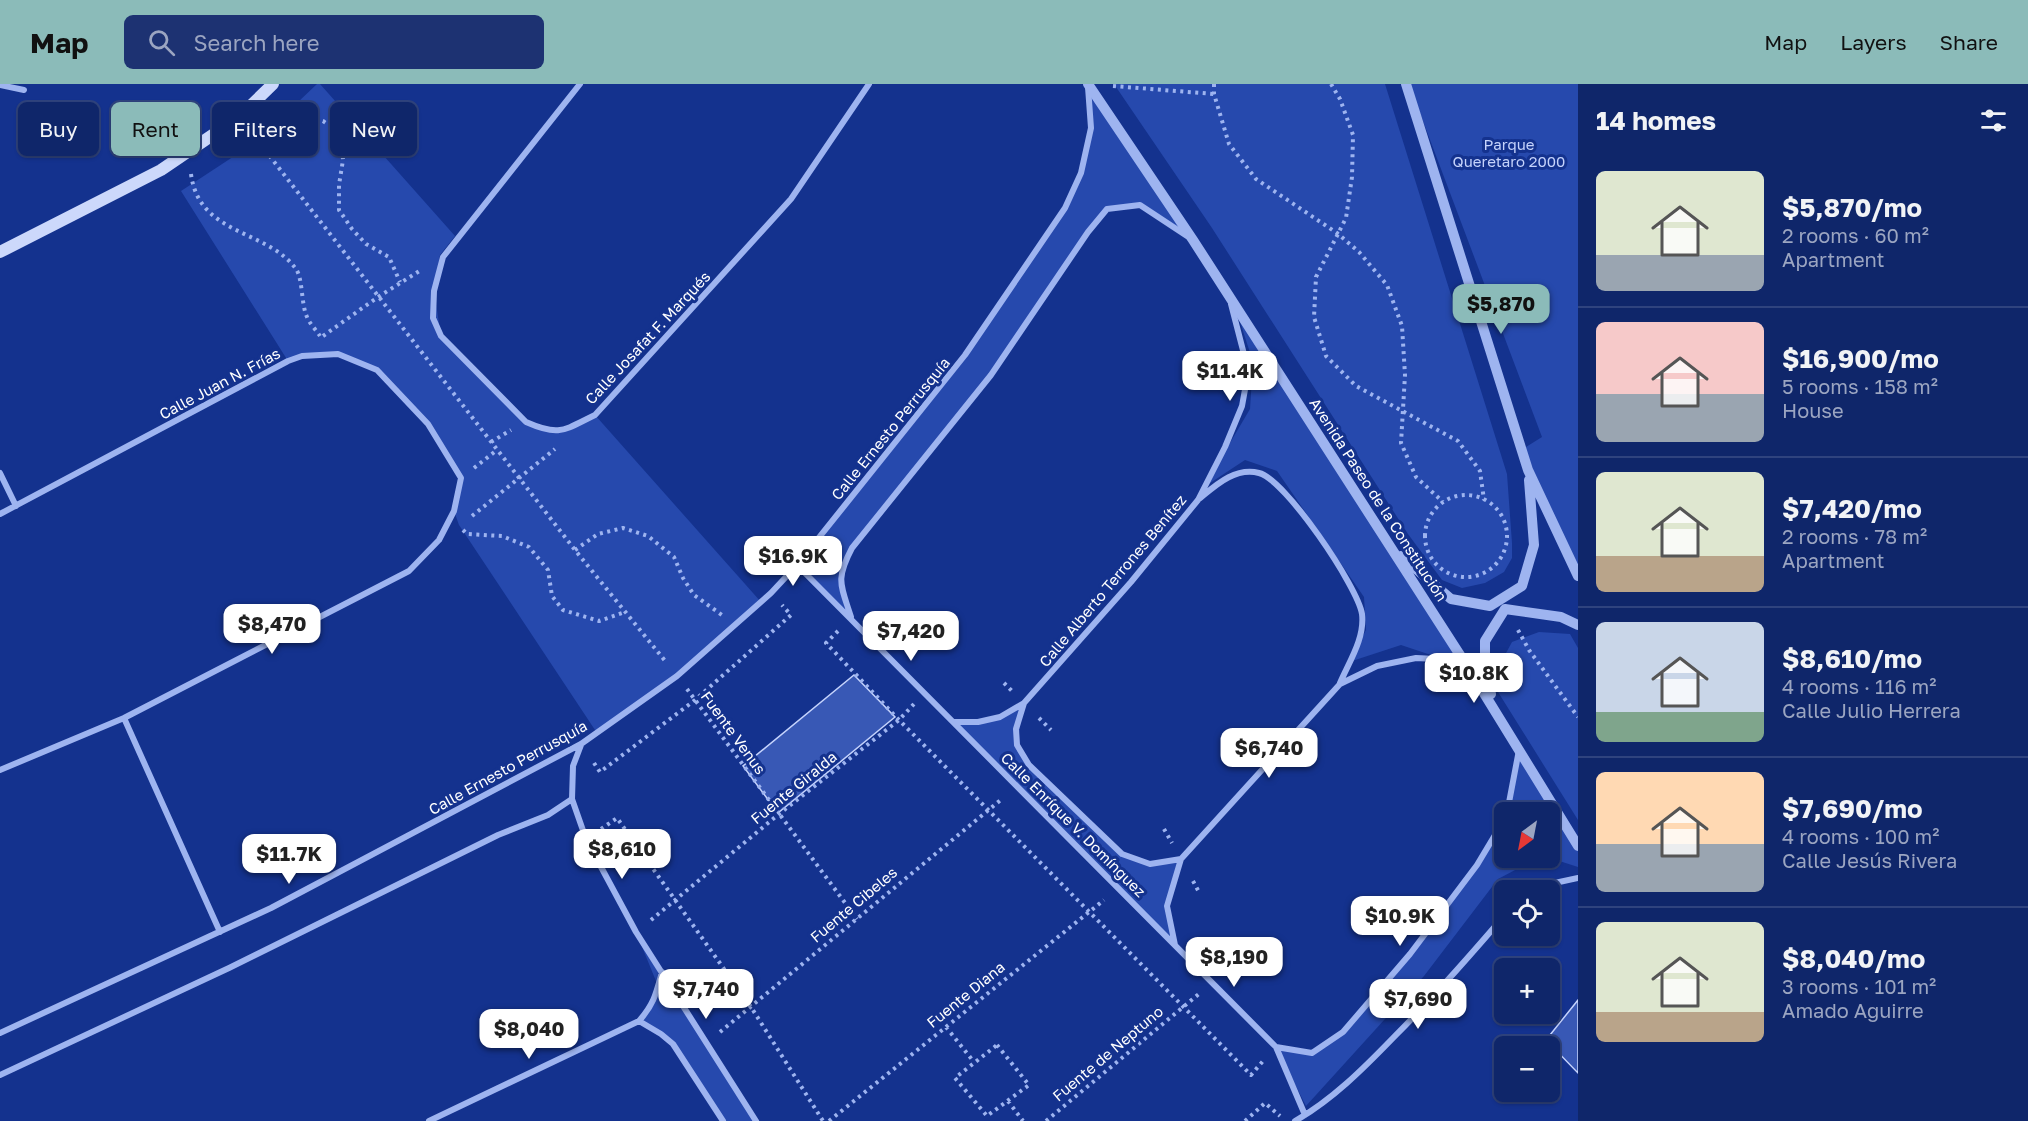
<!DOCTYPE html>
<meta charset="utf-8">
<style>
:root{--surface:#0f266a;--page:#1d3272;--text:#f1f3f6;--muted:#9ba5c1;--line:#2f437e;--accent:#8bbbb9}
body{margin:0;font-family:"Golos Text",sans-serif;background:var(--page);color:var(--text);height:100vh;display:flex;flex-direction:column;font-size:22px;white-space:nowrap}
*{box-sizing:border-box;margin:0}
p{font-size:20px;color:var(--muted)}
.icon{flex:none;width:33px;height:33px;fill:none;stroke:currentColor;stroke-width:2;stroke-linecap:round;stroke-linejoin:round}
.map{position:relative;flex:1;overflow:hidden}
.drawer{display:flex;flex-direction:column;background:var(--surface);width:450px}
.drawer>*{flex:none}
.guide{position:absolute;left:18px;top:18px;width:570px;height:54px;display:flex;gap:12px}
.needle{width:39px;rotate:212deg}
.fabs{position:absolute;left:1494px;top:718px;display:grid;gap:12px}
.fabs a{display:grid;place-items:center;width:66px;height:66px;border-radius:9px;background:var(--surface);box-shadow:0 2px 4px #0004,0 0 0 2px var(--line);font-size:30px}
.price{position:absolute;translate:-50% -51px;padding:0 14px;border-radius:12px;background:#fff;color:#222;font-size:20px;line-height:39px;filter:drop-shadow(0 2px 3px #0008)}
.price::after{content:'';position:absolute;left:50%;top:36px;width:18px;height:14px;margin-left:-9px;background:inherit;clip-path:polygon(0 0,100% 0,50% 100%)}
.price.selected{background:var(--accent);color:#111}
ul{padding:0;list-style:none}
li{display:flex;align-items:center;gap:18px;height:150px;padding:0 18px}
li+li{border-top:2px solid var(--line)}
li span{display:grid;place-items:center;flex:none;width:168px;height:120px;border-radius:9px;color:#555}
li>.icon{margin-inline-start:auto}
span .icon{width:72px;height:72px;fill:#fffc;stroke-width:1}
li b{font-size:26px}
h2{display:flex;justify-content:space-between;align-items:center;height:72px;padding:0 18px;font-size:26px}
.pill{padding:0 21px;border-radius:9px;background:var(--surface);box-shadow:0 2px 4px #0004,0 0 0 2px var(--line);font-size:21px;line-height:54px}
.pill.selected{background:var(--accent);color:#111}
header{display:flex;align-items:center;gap:36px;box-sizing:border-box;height:84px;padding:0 30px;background:var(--accent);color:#111}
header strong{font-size:28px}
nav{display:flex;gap:33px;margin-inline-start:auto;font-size:21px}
.search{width:420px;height:54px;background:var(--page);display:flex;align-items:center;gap:15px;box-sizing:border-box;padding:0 21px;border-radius:9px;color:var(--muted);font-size:22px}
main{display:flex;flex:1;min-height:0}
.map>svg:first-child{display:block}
.green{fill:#2649ad}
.building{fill:#3858b5;stroke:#c5d3fc;stroke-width:1.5}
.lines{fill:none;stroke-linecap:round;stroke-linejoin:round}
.path{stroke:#9eb4f0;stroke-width:4;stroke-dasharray:3 4.5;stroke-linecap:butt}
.minor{stroke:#9eb4f0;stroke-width:6}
.tertiary{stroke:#9eb4f0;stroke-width:10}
.secondary{stroke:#ccd8fb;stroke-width:12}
.labels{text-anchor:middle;stroke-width:6;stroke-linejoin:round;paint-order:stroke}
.park-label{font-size:15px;fill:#c5d3fc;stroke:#14328e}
.street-label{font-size:15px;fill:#fff;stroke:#14328e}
</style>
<header>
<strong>Map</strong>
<div class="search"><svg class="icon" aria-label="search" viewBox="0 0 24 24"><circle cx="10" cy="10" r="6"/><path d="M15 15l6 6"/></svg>Search here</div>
<nav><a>Map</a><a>Layers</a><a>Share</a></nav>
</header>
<main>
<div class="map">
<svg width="1578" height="1037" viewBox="0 0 1578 1037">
<rect width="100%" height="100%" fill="#14328e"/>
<path class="green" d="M317,0H320L455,152L440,171L434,207L441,252L526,338L560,347L595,331L761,518L677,592L597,649L459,441L454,427L461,394L428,340L376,285L338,270L302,272L288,277L181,107L257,57Z
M1088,0L1193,156L1140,122L1107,125L991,291L852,464L841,501L851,534L797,481L965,271L1065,124L1081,89L1091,45Z
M1114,0H1385L1507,390L1512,459V474L1504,488L1485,499L1462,504L1442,496L1408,450L1212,144Z
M1409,0H1578V483L1523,365L1542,353Z
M1234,219L1467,583L1401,561L1349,578L1366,546L1364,513L1277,387L1245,376L1204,403L1250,325L1253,278Z
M1539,548L1570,550L1578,564V736L1498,608L1499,582L1512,558Z
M1024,619L1017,661L1029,681L1122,770L1150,780L1181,775L1167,822L1175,861L955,638L1000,633Z
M1519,665L1578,765V783L1550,774V729H1507Z
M1504,736V774H1538L1498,795L1424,892L1306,1022L1276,963L1312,969L1343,948L1410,870L1477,781Z
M636,848L756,1037H723L673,960L639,937L658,902Z"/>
<path class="building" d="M854,591L895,633L778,729L743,682Z
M1578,916V989L1546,956Z"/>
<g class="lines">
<path class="path" d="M1214,0V10L1229,60L1256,95L1337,149L1359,168L1387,201L1402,242L1405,291L1401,359L1416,393L1443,418
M1331,0L1340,15L1353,51L1352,93L1346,134L1316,193L1314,233L1326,272L1356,302L1458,357L1480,387L1484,416
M1113,2L1214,10
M280,23L323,37L341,49L343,76L339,101V126L352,145L366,160L389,173L400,198
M251,48L575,466L666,578
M191,90C199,152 267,145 296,185C303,195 301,220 307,233C310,240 316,246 320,252
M323,252L378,213L421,186
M491,358L511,346
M474,384L497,366
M1425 452a41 41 0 1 1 82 0a41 41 0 1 1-82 0Z
M472,432L555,365
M463,446L467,450L502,452L529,463L548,486L552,512L563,526L599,537L625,528
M575,466L598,450L623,444L648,452L674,473L683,494L694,511L722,531
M1518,546L1529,566L1578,633
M838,547L826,559L899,636L1251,991L1263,977
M1004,599L1012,607
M687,605L857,835
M1039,634L1051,646
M594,679L600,688L695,616L791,531L782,521
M601,745L617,734L751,923L823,1037
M1164,745L1172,759
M1193,797L1200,810
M651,836L779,730L899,636L914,620
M946,943L974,978
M720,948L1003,714
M997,961L1029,1001L987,1032L955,994Z
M1008,1017L1023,1037
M829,1037L1104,816
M1046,1037L1200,909
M1245,1037L1265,1019L1280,1032"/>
<path class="minor" d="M580,0L443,173L434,207L433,234L441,252L526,338C560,353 564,346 595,331L791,115L869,0
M0,1L24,6
M0,389L16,422
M1199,415C1216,401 1235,383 1259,389C1285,395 1358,503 1362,530C1365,554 1349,578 1340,599
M0,430L288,277L302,272L338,270L377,286L428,340L461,394L454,427L439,456L409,487L124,634L0,686
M797,481L1276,963L1305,1031
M851,533C841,501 835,496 852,464L991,291L1088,148L1107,125L1140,121L1187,152
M1024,619L1016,645L1017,661L1029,681L1122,770L1150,780L1181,775
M124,634L220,848
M955,638H978L1000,633L1024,619L1131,498L1198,416L1225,363L1242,322L1246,300V278L1231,220
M581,661L573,682L572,715L586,755L636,848L756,1037
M1507,729L1519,666
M1536,807L1550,800L1578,794
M1175,861L1167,822L1181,775L1340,600L1377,582L1416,574L1436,575L1469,585
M639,937L661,950L673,960L723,1037
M0,949L271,824L581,660L677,592L771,509L797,481L965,271L1065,124L1081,89L1091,44L1088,3
M1276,963L1312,969L1343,948L1410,870L1477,781L1504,736
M0,991L229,884L498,751L548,731L572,715
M429,1037L639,937C654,920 656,910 662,888
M1295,1037C1332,1016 1363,985 1393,954C1432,915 1468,874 1504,832"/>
<path class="tertiary" d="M1088,0L1193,156L1469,585L1578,762
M1406,0L1528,386L1578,492
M1401,472L1451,515L1490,522L1522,502L1534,461L1529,396
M1491,610L1485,599V557L1505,525L1561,533L1578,541"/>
<path class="secondary" d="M0,168L161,86L239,33L273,0"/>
</g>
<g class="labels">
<g class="park-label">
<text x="1509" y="66">Parque<tspan x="1509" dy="17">Queretaro 2000</tspan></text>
</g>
<g class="street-label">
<text transform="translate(648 254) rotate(-47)" y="5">Calle Josafat F. Marqués</text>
<text transform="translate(220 300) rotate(-28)" y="5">Calle Juan N. Frías</text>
<text transform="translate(891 345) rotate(-51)" y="5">Calle Ernesto Perrusquía</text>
<text transform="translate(1378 416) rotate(57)" y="5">Avenida Paseo de la Constitución</text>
<text transform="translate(1113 497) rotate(-50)" y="5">Calle Alberto Terrones Benítez</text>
<text transform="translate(733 649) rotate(54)" y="5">Fuente Venus</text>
<text transform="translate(508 684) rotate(-29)" y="5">Calle Ernesto Perrusquía</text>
<text transform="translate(794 704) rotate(-39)" y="5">Fuente Giralda</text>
<text transform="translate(1073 741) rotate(45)" y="5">Calle Enríque V. Domínguez</text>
<text transform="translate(854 821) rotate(-40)" y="5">Fuente Cibeles</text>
<text transform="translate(966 911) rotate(-39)" y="5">Fuente Diana</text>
<text transform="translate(1108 970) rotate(-40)" y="5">Fuente de Neptuno</text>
</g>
</g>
</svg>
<div class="fabs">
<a><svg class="needle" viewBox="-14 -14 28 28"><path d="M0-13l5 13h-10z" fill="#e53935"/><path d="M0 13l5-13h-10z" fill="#9ba5c1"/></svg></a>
<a><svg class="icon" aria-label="locate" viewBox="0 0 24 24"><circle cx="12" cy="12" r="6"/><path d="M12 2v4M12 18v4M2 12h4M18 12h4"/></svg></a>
<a>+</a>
<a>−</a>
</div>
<b class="price selected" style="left:1501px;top:251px">$5,870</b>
<b class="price" style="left:1230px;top:318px">$11.4K</b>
<b class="price" style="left:793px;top:503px">$16.9K</b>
<b class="price" style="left:272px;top:571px">$8,470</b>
<b class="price" style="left:911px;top:578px">$7,420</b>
<b class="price" style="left:1474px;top:620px">$10.8K</b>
<b class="price" style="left:1269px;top:695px">$6,740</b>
<b class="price" style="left:622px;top:796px">$8,610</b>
<b class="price" style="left:289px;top:801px">$11.7K</b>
<b class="price" style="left:1400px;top:863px">$10.9K</b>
<b class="price" style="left:1234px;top:904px">$8,190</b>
<b class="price" style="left:706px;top:936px">$7,740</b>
<b class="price" style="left:1418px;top:946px">$7,690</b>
<b class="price" style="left:529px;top:976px">$8,040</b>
<div class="guide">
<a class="pill">Buy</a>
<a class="pill selected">Rent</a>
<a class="pill">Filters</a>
<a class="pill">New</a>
</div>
</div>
<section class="drawer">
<h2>14 homes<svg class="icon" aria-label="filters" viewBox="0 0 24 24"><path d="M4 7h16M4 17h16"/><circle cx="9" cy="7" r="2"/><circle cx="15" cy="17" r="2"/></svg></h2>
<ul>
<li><span style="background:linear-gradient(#dfe7d0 70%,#9aa5b1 0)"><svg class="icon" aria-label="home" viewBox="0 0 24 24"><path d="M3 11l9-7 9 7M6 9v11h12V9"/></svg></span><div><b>$5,870/mo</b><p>2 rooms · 60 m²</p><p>Apartment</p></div></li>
<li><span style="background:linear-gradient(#f6c9c9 60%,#9aa5b1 0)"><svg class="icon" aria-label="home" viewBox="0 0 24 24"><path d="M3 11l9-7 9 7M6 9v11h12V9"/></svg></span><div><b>$16,900/mo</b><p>5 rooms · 158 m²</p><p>House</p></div></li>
<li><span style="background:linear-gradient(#dfe7d0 70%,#b9a48a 0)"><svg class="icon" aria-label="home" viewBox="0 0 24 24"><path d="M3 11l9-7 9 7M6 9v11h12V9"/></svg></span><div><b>$7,420/mo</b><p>2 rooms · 78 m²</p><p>Apartment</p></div></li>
<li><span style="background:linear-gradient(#c9d6e8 75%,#7fa58c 0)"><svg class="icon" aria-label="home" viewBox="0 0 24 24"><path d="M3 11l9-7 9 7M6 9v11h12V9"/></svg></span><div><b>$8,610/mo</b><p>4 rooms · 116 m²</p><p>Calle Julio Herrera</p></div></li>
<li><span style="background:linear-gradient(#ffd9b3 60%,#9aa5b1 0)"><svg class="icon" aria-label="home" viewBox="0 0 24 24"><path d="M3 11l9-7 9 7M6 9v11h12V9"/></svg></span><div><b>$7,690/mo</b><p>4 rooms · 100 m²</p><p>Calle Jesús Rivera</p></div></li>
<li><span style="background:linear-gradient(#dfe7d0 75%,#b9a48a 0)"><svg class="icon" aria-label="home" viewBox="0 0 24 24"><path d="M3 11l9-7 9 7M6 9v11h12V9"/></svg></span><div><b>$8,040/mo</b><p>3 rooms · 101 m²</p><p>Amado Aguirre</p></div></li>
</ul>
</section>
</main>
